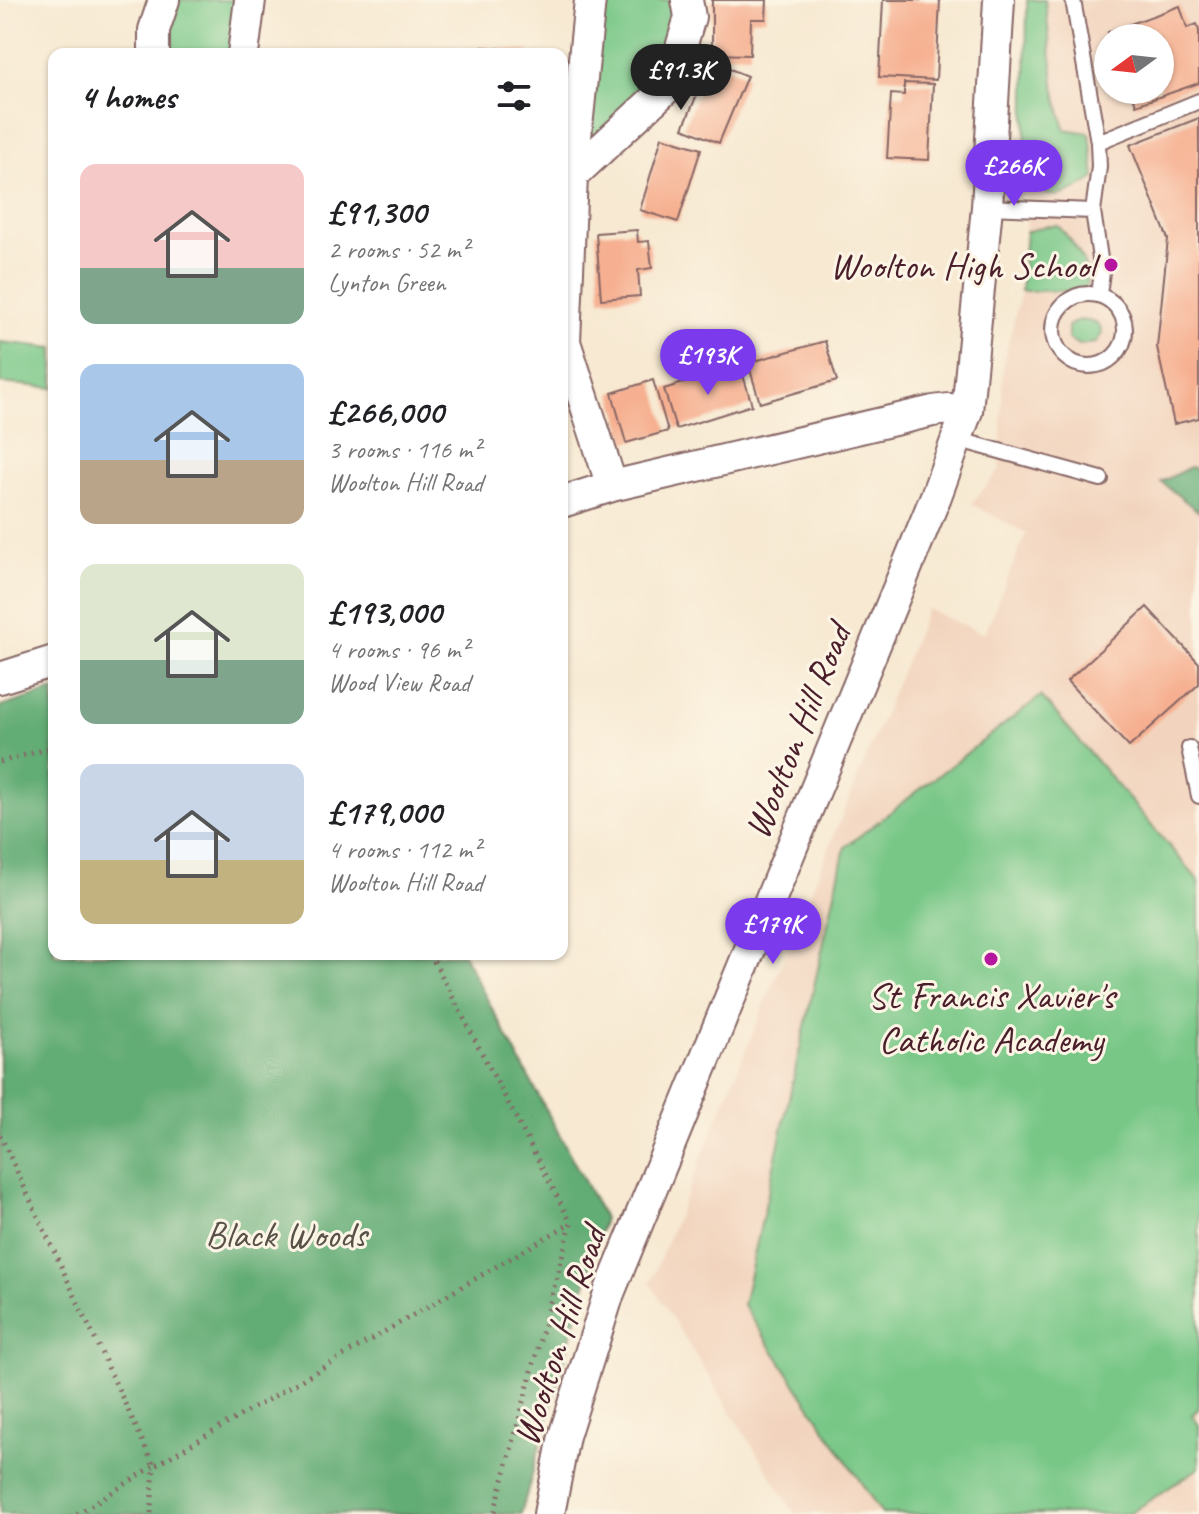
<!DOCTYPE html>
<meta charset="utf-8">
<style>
:root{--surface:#fff;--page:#f6f6f6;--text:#202124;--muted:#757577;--accent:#7c3aed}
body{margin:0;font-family:Caveat,sans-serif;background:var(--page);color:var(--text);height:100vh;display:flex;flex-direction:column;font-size:30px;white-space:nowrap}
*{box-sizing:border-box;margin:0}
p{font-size:26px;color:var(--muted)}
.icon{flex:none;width:44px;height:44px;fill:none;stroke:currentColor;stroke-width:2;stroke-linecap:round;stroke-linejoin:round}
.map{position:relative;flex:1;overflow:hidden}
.side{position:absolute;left:48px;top:48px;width:520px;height:912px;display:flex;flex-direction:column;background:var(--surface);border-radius:16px;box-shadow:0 2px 6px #0004}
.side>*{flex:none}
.needle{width:52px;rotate:255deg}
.buttons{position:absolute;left:1094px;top:24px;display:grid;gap:16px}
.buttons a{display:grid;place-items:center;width:80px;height:80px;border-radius:50%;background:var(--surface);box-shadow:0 2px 6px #0004;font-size:40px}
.price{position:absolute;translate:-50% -68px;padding:0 18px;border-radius:28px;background:var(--accent);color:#fff;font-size:26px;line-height:52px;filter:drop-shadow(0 2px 4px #0008)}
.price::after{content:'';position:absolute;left:50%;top:48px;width:24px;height:18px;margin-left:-12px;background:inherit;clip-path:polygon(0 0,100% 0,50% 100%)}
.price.active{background:#222;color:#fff}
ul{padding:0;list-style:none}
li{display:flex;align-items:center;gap:24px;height:200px;padding:0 32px}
li span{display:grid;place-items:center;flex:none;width:224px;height:160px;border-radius:16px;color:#555}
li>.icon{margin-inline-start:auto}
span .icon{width:96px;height:96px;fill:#fffc;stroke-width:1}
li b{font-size:34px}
h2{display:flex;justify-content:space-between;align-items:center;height:96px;padding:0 32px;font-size:34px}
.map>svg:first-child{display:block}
.built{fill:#f2d4be;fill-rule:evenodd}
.green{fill:#78c787;stroke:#617359;stroke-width:2}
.forest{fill:#62ac74;stroke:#566650;stroke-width:2}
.building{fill:#f6b091}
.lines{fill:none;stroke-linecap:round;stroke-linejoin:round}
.lane-casing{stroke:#876665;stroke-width:18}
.street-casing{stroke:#876665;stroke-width:34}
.path{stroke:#876665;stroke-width:5;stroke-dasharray:2 6;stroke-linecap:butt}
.lane{stroke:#fff;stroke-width:14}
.street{stroke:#fff;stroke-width:30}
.poi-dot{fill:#b5179e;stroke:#fcf5e5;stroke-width:3}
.labels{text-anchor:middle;stroke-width:6;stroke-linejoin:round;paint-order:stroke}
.poi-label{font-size:38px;fill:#4a1f2b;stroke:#fcf5e5;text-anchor:end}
.street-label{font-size:38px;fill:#4a1f2b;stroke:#fcf5e5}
.park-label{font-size:38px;fill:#585147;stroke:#fcf5e5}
</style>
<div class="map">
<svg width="1199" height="1514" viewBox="0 0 1199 1514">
<rect width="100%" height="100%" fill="#fcf5e5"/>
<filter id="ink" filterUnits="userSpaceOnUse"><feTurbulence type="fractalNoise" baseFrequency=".0125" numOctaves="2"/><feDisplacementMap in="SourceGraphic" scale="16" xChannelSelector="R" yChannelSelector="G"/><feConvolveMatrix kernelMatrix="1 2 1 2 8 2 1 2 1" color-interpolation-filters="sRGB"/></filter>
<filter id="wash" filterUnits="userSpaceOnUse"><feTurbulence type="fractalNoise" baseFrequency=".006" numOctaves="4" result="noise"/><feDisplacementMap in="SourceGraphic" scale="32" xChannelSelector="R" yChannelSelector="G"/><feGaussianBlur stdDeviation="1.8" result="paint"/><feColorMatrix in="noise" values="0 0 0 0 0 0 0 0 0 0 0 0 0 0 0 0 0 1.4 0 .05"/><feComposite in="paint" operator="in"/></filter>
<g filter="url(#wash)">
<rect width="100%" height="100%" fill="#f7e9d2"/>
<path class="built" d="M1035,0H1199V1514H795L650,1283L927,609L984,634L1026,533L971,504L1000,469L1003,364L1021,291L1026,232L1025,180ZM1108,38H1160V90H1108Z"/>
<path class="green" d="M176,0H243L236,54H167L168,27Z
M598,0H676L678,20L660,84L581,157Z
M1027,0H1045L1055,91L1065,129L1090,133L1095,178C1069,195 1050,206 1025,180Z
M1045,226H1058C1073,241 1091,265 1086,287L1079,291H1021L1026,232Z
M1079,320C1089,321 1100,321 1102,333L1096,343L1079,345L1068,339V326Z
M0,342L54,348V388L0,383Z
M1041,696L1199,881V1408L1192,1415L1199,1425V1468L1129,1514H882L743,1305L845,847Z"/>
<path class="forest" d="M1190,467L1199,470V512L1161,482Z
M54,690V954H463L604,1218L521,1514H0V707Z"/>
<g id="blocks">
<path class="building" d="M712,0H767L766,19H751L750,55L712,54Z
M883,0H940L936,80L879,77Z
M1180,6L1187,28L1197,24L1199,31V83L1136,105L1131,90H1160V38H1110L1108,32Z
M481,47L529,51L528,54H480Z
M711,61L747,76L719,143L683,128Z
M904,83L933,84L929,160L887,158L891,94L904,95Z
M1199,118V418L1174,424L1157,347L1168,239L1130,145Z
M662,137L701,149L678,222L640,210Z
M637,230L638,242L649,241L652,268L638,270L640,296L601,299L596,233Z
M825,341L837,381L760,403L748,363Z
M740,365L752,405L676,429L664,389Z
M653,380L668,431L626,443L612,393Z
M1147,607L1199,663V684L1129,747L1067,681Z"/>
</g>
</g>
<g filter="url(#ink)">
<use href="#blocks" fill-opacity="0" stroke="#876665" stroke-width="2"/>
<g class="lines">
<defs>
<path id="lane" d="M1073,0L1098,142L1099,167L1093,211L1102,272L1099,294
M1098,142L1199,101
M987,207L1093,211
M1053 330a36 36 0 1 1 72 0a36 36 0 1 1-72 0Z
M956,439L1101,479
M1189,748L1199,796"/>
<path id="street" d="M590,0L572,176L565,342L612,486
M154,54V30L164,0
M243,54L250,0
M572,176L670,85L690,17L687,0
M562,502L612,486L933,411L949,409L967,411
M0,678L54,661
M549,1514L564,1436L609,1293L936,496L967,411L987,207L999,0"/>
</defs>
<use href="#lane" class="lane-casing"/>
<use href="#street" class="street-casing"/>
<path class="path" d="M0,762L54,747
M430,954L571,1223L494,1514
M0,1135L154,1466L571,1223
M77,1514L154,1466L151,1514"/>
<use href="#lane" class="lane"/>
<use href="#street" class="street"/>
</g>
</g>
<g class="poi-dot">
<circle cx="1111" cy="265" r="8"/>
<circle cx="991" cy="959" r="8"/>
</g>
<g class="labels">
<g class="poi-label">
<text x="1095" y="278">Woolton High School</text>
<text x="991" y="1008" text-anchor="middle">St Francis Xavier's<tspan x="991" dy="44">Catholic Academy</tspan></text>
</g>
<g class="street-label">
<text transform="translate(797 731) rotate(-68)" y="13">Woolton Hill Road</text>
<text transform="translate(559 1336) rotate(-72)" y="13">Woolton Hill Road</text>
</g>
<g class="park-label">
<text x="286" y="1247">Black Woods</text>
</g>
</g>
</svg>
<div class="buttons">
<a><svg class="needle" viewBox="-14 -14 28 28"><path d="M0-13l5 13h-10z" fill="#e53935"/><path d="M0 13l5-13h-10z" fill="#757577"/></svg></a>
</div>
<b class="price active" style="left:681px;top:112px">£91.3K</b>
<b class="price" style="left:1014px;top:208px">£266K</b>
<b class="price" style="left:708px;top:397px">£193K</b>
<b class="price" style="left:773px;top:966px">£179K</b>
<section class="side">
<h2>4 homes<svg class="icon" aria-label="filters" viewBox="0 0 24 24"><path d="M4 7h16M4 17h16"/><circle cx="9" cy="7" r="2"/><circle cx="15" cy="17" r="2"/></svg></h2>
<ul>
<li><span style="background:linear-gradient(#f6c9c9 65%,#7fa58c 0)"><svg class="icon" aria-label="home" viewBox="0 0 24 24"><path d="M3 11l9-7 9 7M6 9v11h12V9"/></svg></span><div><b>£91,300</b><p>2 rooms · 52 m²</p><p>Lynton Green</p></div></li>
<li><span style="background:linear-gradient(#a9c7e8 60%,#b9a48a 0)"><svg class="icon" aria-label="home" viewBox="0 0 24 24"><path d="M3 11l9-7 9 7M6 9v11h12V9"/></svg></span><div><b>£266,000</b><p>3 rooms · 116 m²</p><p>Woolton Hill Road</p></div></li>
<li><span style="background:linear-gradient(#dfe7d0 60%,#7fa58c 0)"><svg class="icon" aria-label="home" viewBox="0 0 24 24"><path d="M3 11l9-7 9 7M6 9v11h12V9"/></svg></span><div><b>£193,000</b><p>4 rooms · 96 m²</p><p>Wood View Road</p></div></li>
<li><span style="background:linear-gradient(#c9d6e8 60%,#c2b280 0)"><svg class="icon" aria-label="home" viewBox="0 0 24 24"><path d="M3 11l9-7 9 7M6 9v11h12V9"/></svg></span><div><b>£179,000</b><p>4 rooms · 112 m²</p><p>Woolton Hill Road</p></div></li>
</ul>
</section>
</div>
